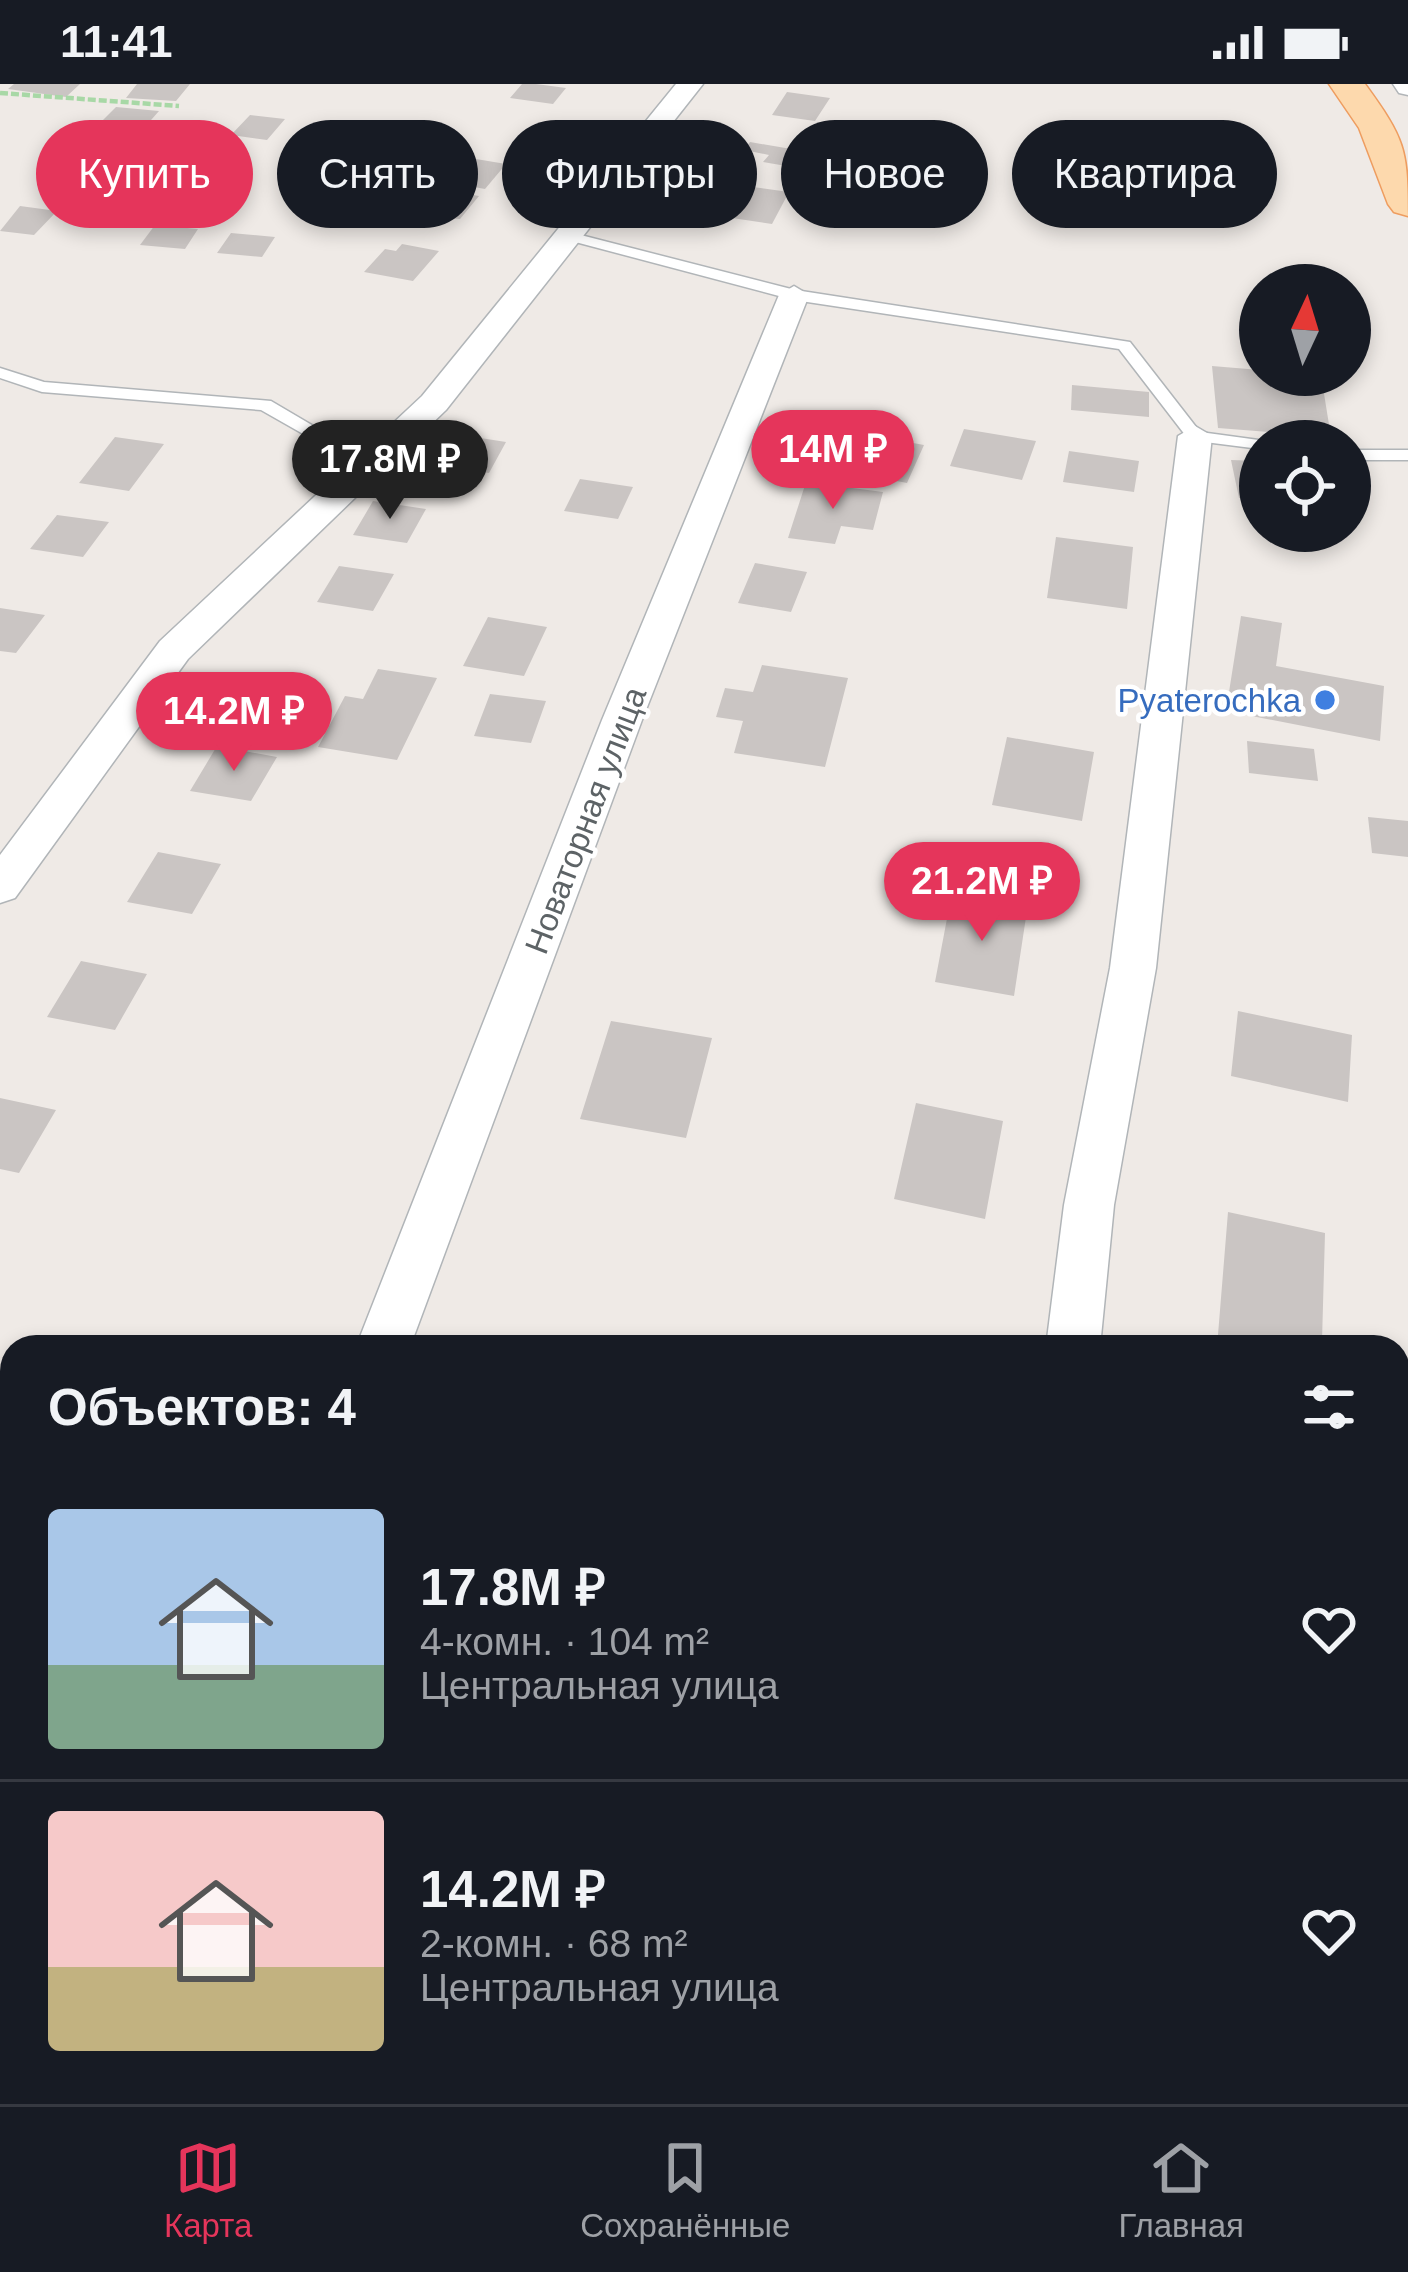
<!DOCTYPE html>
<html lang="ru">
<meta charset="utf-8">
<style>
:root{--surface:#171b24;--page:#242831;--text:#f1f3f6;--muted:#9ea1a6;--line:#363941;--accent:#e5355b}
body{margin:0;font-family:Arial,sans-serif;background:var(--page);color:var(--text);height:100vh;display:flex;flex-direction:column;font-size:45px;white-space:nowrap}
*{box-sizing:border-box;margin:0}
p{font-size:39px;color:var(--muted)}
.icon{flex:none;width:66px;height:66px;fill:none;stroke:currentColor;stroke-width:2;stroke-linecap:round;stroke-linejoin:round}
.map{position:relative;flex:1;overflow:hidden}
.side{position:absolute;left:0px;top:1251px;width:1410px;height:771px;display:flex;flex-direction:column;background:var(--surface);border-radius:36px 36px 0 0;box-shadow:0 6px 18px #0003}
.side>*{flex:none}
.banner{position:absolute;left:36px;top:36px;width:1338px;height:108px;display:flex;gap:24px}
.needle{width:78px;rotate:4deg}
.buttons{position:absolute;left:1239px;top:180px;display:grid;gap:24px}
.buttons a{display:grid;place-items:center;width:132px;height:132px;border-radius:50%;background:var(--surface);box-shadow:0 6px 18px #0003;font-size:60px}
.price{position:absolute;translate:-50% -102px;padding:0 27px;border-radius:42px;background:var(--accent);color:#fff;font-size:39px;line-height:78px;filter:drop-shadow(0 3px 6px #0008)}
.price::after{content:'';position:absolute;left:50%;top:72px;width:36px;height:27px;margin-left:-18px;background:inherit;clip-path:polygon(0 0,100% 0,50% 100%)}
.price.current{background:#222;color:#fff}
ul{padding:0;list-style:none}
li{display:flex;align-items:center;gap:36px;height:300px;padding:0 48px}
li+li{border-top:3px solid var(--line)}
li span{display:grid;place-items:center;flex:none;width:336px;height:240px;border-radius:12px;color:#555}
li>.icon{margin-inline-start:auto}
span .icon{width:144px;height:144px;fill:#fffc;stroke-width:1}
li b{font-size:51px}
h2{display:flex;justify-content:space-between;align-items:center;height:144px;padding:0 48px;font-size:51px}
.chip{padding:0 42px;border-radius:54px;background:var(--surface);box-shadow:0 6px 18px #0003;font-size:42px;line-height:108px}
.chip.current{background:var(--accent);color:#fff}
.status{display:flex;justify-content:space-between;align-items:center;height:84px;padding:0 60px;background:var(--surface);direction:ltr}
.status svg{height:33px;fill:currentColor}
.tab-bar{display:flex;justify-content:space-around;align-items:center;height:168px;border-top:3px solid var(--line);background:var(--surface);font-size:33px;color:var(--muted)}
.tab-bar a{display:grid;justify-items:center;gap:6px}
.tab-bar .current{color:var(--accent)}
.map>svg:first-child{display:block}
.building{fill:#cac5c3}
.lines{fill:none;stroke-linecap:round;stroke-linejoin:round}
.service-casing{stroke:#b1b5b8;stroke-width:3}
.minor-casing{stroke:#b1b5b8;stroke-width:3}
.primary-casing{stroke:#ee9d60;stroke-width:3}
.path{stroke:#a8d8a6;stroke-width:4.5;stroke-dasharray:8 3;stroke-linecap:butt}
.service{fill:#fff;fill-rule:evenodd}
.minor{fill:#fff;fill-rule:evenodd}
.primary{fill:#fdd9ad;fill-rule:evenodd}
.shop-dot{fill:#3f7fe0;stroke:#fff;stroke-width:4.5}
.labels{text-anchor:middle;stroke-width:9;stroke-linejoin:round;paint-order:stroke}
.shop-label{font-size:33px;fill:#366cbe;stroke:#fff;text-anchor:end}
.street-label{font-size:33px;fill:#5d6366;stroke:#fff}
</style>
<div class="status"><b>11:41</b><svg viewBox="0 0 49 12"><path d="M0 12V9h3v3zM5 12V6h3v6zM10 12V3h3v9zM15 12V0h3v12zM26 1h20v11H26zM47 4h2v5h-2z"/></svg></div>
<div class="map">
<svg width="1408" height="2020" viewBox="0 0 1408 2020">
<rect width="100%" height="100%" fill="#efeae6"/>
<path class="building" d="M14,0H80L66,13L8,5Z
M137,0H190L176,17L126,14Z
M522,0H536L566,4L553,20L510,14Z
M787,8L830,14L815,37L772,31Z
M116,23L159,27L144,44L100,39Z
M250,31L285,35L267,56L231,51Z
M354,47L394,53L379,69L339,63Z
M750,58L803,67L792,83L763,78L769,71L744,66Z
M76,67L124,72L106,91L58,86Z
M464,73L506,80L485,105L442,97Z
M731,100L789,108L772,140L712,131Z
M431,104L479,112L460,135L407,131Z
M20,122L57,127L34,151L0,147Z
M155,141L198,145L185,165L140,161Z
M231,149L275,153L262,173L217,169Z
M402,160L439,167L413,197L364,188L385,165L396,167Z
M1212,282L1260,286V291H1321L1331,353L1218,344Z
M1072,301L1149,308V333L1071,326Z
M964,345L1036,357L1022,396L950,382Z
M853,348L924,361L907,399L835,385Z
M455,350L506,358L489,389L437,381Z
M115,353L164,360L129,407L79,399Z
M1069,367L1139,377L1134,408L1063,398Z
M1231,376L1260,377V414H1239Z
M580,395L633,403L618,435L564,427Z
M806,398L883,408L873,446L841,442L835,460L788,454Z
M373,417L426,425L407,459L353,451Z
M57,431L109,438L83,473L30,465Z
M1056,453L1133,463L1127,525L1047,514Z
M755,479L807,488L791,528L738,519Z
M339,482L394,490L373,527L317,518Z
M0,524L45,531L16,569L0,567Z
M1241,532L1282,539L1276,582L1384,602L1380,657L1226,627Z
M488,533L547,543L524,592L463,582Z
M762,581L848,594L825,683L734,669L743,637L716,633L725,604L753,608Z
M378,585L437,594L397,676L318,663L345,612L363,615Z
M490,610L546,617L531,659L474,652Z
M1007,653L1094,668L1082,737L992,721Z
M1247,657L1314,665L1318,697L1249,689Z
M217,662L277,673L251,717L190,707Z
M1368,733L1408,737V773L1372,769Z
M158,768L221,780L192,830L127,818Z
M952,808L1028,820L1014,912L935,898Z
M81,877L147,890L115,946L47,933Z
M1238,927L1352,951L1348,1018L1231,992Z
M611,937L712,954L686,1054L580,1035Z
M0,1014L56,1026L19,1089L0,1085Z
M916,1019L1003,1037L985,1135L894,1115Z
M1228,1128L1325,1149L1322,1257L1341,1263H1217Z
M1398,1273L1408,1276V1312L1398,1309Z
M12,1489V1546L0,1544V1516Z
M0,1600L12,1602V1746L0,1743Z
M735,2010H843L841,2020H733Z"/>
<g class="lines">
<defs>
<path id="service" d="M569,148L795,206L1130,258L1200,348L1266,357H1260V365L1189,356L1119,265L794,216L564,155L562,152Z
M0,284L44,298L271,317L378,380L363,384L261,326L42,308L0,294Z
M1350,366H1408V376H1350Z"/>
<path id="minor" d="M676,0H703L446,326L188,575L15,814L0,819V771L160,557L422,312Z
M1393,0H1408V11L1399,9Z
M794,202L809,211L642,636L410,1263H356L602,636L779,211Z
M1195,342L1212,352L1156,884L1114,1121L1100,1263H1046L1064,1121L1110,884L1178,352Z
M12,1992V2010H75L71,2020H0Z
M953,2010H1023L1022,2020H952Z"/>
<path id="primary" d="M1329,0H1365C1405,55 1408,65 1408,132L1394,128L1388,120L1359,44Z"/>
</defs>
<use href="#service" class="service-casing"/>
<use href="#minor" class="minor-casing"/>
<use href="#primary" class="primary-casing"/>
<path class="path" d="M0,9L179,22"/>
<use href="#service" class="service"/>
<use href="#minor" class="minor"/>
<use href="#primary" class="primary"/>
</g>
<circle class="shop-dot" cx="1325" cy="616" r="12"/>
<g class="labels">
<g class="shop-label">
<text x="1301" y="628">Pyaterochka</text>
</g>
<g class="street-label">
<text transform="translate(585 736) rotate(-69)" y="12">Новаторная улица</text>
</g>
</g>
</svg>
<div class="buttons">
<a><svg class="needle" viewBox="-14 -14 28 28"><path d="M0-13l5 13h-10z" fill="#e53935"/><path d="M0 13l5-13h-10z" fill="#9ea1a6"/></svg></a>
<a><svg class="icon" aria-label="locate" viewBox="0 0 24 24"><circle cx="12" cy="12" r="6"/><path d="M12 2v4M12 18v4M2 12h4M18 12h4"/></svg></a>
</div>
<b class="price" style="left:833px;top:428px">14M ₽</b>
<b class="price current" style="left:390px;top:438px">17.8M ₽</b>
<b class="price" style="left:234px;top:690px">14.2M ₽</b>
<b class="price" style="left:982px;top:860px">21.2M ₽</b>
<div class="banner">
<a class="chip current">Купить</a>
<a class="chip">Снять</a>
<a class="chip">Фильтры</a>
<a class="chip">Новое</a>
<a class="chip">Квартира</a>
</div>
<section class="side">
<h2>Объектов: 4<svg class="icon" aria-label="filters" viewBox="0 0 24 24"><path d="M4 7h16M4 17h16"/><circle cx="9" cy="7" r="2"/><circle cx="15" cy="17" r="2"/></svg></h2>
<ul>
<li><span style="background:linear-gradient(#a9c7e8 65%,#7fa58c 0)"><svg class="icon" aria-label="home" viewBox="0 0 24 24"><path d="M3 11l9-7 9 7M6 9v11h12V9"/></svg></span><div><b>17.8M ₽</b><p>4-комн. · 104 m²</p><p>Центральная улица</p></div><svg class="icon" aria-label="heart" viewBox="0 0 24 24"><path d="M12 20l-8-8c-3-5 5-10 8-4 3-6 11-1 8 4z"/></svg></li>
<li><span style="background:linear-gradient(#f6c9c9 65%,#c2b280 0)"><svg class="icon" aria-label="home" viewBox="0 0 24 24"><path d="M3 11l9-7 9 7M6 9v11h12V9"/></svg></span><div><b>14.2M ₽</b><p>2-комн. · 68 m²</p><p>Центральная улица</p></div><svg class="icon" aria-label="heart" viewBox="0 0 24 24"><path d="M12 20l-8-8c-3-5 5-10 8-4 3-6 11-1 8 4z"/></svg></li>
</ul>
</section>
</div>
<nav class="tab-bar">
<a class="current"><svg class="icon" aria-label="map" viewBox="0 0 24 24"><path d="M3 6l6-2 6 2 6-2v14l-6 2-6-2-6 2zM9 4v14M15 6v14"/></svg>Карта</a>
<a><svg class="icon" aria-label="saved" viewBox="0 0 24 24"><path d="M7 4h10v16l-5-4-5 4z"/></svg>Сохранённые</a>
<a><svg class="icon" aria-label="home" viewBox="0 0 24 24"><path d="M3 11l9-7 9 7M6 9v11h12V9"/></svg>Главная</a>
</nav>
